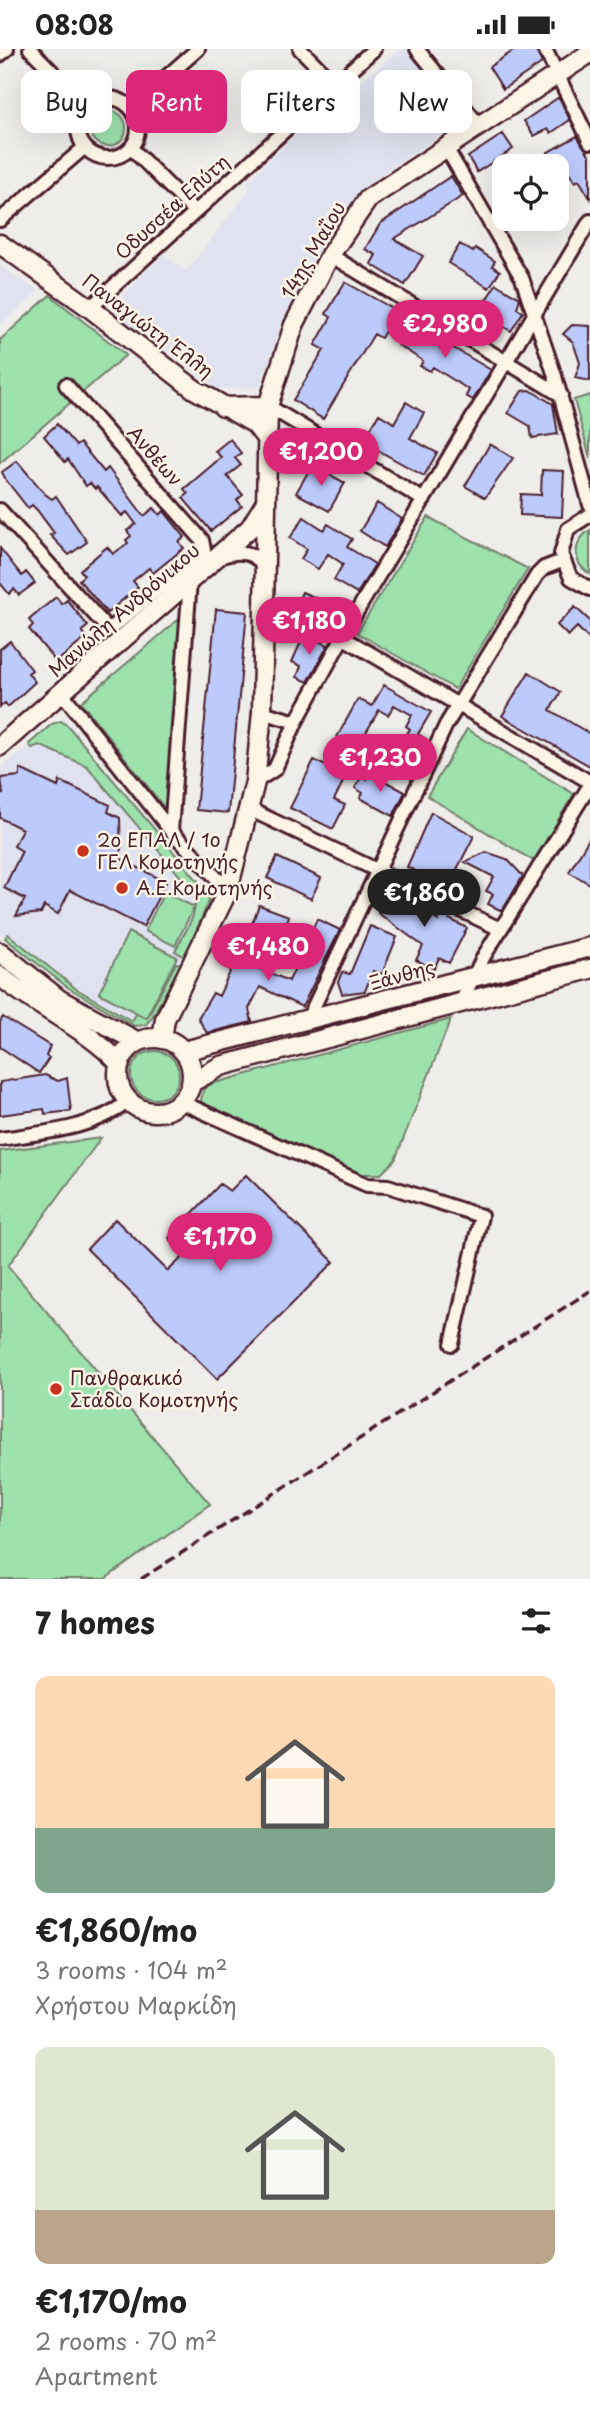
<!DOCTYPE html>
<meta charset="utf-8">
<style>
:root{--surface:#fff;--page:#f6f6f6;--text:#222;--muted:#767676;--accent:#db2777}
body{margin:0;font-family:"Playpen Sans",sans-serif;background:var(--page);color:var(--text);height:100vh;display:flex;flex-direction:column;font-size:26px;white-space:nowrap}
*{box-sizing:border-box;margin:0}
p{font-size:23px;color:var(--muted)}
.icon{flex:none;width:38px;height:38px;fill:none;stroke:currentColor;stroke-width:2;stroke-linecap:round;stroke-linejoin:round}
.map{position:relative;height:1530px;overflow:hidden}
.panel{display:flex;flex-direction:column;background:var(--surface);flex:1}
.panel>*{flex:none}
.top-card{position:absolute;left:21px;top:21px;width:550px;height:63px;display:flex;gap:14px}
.tools{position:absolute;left:492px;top:105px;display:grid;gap:14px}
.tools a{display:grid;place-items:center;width:77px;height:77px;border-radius:14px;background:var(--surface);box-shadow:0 7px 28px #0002;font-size:35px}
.price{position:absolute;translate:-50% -60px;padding:0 16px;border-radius:24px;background:var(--accent);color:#fff;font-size:23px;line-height:46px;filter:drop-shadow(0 2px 4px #0008)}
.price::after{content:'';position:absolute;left:50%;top:42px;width:21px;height:16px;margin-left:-10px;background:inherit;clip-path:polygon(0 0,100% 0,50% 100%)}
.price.current{background:#222;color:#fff}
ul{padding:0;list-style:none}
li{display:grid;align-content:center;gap:14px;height:371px;padding:0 35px}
li span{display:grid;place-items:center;height:217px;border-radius:14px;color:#555}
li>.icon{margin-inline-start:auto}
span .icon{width:126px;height:126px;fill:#fffc;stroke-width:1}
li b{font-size:30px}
h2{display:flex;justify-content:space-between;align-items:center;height:84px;padding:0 35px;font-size:30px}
.tag{padding:0 24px;border-radius:14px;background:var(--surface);box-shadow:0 7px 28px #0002;font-size:24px;line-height:63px}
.tag.current{background:var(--accent);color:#fff}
.status{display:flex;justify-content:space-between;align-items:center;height:49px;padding:0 35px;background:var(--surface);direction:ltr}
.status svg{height:19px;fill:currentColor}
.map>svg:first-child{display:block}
.built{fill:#e0e3ef}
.green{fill:#9de1ad;stroke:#74806c;stroke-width:2}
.building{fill:#bdcbfc;stroke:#4a1f2b;stroke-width:2}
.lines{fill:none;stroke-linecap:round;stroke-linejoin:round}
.street-casing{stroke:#4a1f2b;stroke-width:18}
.secondary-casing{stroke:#4a1f2b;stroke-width:23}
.street{stroke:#fcf5e5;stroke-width:12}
.secondary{stroke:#fcf5e5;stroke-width:18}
.rail{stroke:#4a1f2b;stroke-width:3.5;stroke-dasharray:10 5;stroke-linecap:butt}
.poi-dot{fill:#c8321e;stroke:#fcf5e5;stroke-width:2.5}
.labels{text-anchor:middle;stroke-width:5;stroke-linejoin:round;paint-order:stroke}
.street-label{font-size:19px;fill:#4a1f2b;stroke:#fcf5e5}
.poi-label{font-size:19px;fill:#4a1f2b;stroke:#fcf5e5;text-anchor:start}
</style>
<div class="status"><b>08:08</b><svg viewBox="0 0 49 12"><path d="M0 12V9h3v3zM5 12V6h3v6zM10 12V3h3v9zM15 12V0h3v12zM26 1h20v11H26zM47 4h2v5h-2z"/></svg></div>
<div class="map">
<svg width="590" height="1530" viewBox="0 0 590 1530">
<rect width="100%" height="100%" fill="#efedea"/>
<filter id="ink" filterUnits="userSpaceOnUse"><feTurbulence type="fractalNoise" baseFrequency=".0143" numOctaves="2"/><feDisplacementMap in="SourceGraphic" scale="14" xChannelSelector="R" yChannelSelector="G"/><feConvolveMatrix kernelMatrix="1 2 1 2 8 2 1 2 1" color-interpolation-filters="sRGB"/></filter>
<g filter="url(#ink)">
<path class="built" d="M402,0H406L464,70L379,127L358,145L334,175L316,205L282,277L260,338L217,340L112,261L140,228L164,206L186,222L251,139L246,134L311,71Z
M0,217L39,242L0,277Z
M64,667L90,703L204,838L214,861L156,973L135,977L90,953L32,912L0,884V720Z"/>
<path class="green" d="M90 79a18 18 0 1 1 36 0a18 18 0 1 1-36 0Z
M50,246L126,306L0,414V291Z
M590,346V409L574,351Z
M428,468L528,520L455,640L357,584Z
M590,481V525C571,514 573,492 590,481Z
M185,565L167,762L81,653Z
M61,672L68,677L208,844L209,852L185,908L175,902C184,884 204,858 191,840L87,717L39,696L32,699L29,695L52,675Z
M467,680L574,745L534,812L427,747Z
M164,843L194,858L175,897L145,882Z
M128,883L177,908L146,969L99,944Z
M8,885L75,939L132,972L136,965L147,969L176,914L181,915L151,970L145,976L135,977L67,938L5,889Z
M451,970L395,1111L381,1125H358L205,1057L201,1052L203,1041L211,1035Z
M131 1026a24 24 0 1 1 48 0a24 24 0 1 1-48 0Z
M101,1089L8,1217L210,1455L105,1530H0V1102Z"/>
<path class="building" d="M516,0H535L542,14L503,40L489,18Z
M559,48L570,71L551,84L548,80L534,87L524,72Z
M503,85L513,100L477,123L468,108Z
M577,87L590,107V149L579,131L575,133L566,119L560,118L555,111L551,113L548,107V103Z
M451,127L463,147L394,190L423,207L405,236L371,215L376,206L365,200L380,175Z
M460,195L473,203L475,199L495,212L492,217L500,222L489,239L448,214Z
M345,233L397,262L381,289L374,285L323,370L293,351L324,301L315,296L331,268L326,265Z
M496,235L520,249L517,259L523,263L511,282L502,277L497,286L473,272Z
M411,274L491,321L473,351L466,347L469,341L433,318L430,322L420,317L423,312L398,296Z
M572,276L590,277V332L575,329L580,314L573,293L563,285Z
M530,341L553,355L558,385L532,389L530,377L508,364L522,342Z
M406,353L424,364L410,389L437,404L424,427L372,398L371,401L361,396L379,365L394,374Z
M57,375L76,397L80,394L104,423L108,419L144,467L154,459L160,466L164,462L185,488L179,493L184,499L153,524L149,519L133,532L138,538L107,564L79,531L84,526L80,521L107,498L113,505L128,494L126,491L131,487L127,482L136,475L127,463L122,467L97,438L95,440L90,434L86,437L68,410L65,413L53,398L44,387Z
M230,390L241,404L235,409L241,416L227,427L243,446L237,451L242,457L211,482L183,449L188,445L184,440L218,411L221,408L215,402Z
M490,395L513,409L485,449L465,437Z
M17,412L45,445L52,450L56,447L87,493L69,506L50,486L54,484L37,461L32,456L28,459L6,431L2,423Z
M312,416L345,434L329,462L296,444Z
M542,421L564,422L562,468L520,466L521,445L541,446Z
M377,454L402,470L385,498L360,482Z
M304,468L324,481L328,475L352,490L347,498L375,515L357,545L334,531L343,515L328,505L318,520L301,510L307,500L290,489Z
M0,499L22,527L26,523L35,534L19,546L14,540L9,545L0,534Z
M302,543L347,562L337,580L294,561Z
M56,548L62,555L67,551L88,577L82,582L87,588L56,613L29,580L33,576L29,571Z
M575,558L590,572V591L577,578L568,587L557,576Z
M216,560L247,563L228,764L196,761Z
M304,586L328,596L308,633L297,628L301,617L292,613Z
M10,592L32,621L28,624L35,633L8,658L5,654L0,658V600Z
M529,623L561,643L550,661L590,685V717L502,667Z
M384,636L431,663L418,685L426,690L409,719L391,709L410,680L406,677L412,666L394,656L388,666L379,661L357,699L337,688L358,650L372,657Z
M314,711L332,720L330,724L344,731L334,751L345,756L333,780L290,759Z
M20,720L58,738L60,732L110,756L108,763L120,769L121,810L166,833L143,878L70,841L58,865L44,857L41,864L16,867L25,850L4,839L22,802L14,797L22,780L0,769V744L3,745L1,729L20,727Z
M370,724L405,743L393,767L360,749L363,744L355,739L362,727L367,730Z
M431,763L474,787L448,838L407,818Z
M590,788V835L569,823Z
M486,803L507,810L523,827L502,862L488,855L493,845L486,842L494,828L465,813Z
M277,808L321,829L311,850L267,829Z
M396,840L438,872L442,866L467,879L449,914L439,909L434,920L416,911L423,897L378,864Z
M259,856L289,867L276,903L246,891Z
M317,870L340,881L302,958L260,938L249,960L252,973L207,984L198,969L213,944L219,947L236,910L289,932Z
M370,877L397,888L382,925L373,922L365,942L342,945L338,933L342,923L350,925Z
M3,968L50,997L46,1007L49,1009L39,1024L0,998V973Z
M45,1026L58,1032L67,1029L71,1062L45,1065L44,1060L0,1066V1033Z
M246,1126L334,1213L217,1330L87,1200L115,1170L168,1222L185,1206L169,1189L220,1135L230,1142Z"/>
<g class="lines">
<defs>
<path id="street" d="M30,0L87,58
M300,0L335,35
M417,0L478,75
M545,0L590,93
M0,6L7,0
M78 79a30 30 0 1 1 60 0a30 30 0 1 1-60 0Z
M131,59L198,0
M445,97L522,229L555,327L590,456
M131,99L195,163
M0,171L85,98
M330,206L561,346
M90,259L374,0
M268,357L424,451
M0,461L107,579L114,577L204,501L202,491L66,336
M590,466L568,480L561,505L571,529L590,540
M219,508C239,501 255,501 266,521
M342,588L590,733
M62,644L171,782L228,841
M262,663L296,673
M255,733L275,720L296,673L356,564L590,172
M249,760L500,880
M171,782L190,532
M460,955L484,907L590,736
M307,972L446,676L537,526L544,519L562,512
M181,1053L367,1136L388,1137L481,1167L452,1295
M0,1090C46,1083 91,1081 129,1052"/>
<path id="secondary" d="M0,195L90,259L194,340L255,375L268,392
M223,358L268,357
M0,697L250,479L266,453
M0,903L60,951L138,993
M0,927C38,959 87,979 120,1015
M118 1026a37 37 0 1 1 74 0a37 37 0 1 1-74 0Z
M162,990L165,970L228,841L255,733L262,663L268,357L294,276L330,206L368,150L590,4
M184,1002L590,898
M192,1033L221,1017L590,920"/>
</defs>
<use href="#street" class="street-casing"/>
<use href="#secondary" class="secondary-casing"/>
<use href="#street" class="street"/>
<use href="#secondary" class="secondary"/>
<path class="rail" d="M141,1530L590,1242"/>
</g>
</g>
<g class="poi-dot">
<circle cx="83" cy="802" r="7"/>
<circle cx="122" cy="839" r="7"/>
<circle cx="56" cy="1340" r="7"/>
</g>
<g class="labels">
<g class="street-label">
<text transform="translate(172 158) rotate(-42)" y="7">Οδυσσέα Ελύτη</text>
<text transform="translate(313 201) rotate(-60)" y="7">14ης Μαΐου</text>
<text transform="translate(148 277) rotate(37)" y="7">Παναγιώτη Έλλη</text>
<text transform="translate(155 407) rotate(49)" y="7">Ανθέων</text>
<text transform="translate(124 561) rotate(-41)" y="7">Μανώλη Ανδρόνικου</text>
<text transform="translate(402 926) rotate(-15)" y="7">Ξάνθης</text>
</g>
<g class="poi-label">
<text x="97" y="798">2ο ΕΠΑΛ / 1ο<tspan x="97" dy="22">ΓΕΛ Κομοτηνής</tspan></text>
<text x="136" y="846">Α.Ε.Κομοτηνής</text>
<text x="70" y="1336">Πανθρακικό<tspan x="70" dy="22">Στάδιο Κομοτηνής</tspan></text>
</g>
</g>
</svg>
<div class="tools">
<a><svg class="icon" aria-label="locate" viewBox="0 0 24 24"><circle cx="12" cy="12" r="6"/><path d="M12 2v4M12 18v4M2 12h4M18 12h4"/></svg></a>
</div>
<b class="price" style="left:445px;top:311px">€2,980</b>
<b class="price" style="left:321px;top:439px">€1,200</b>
<b class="price" style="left:309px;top:608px">€1,180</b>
<b class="price" style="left:380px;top:745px">€1,230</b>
<b class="price current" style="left:424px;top:880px">€1,860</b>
<b class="price" style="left:268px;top:934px">€1,480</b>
<b class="price" style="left:220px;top:1224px">€1,170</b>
<div class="top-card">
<a class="tag">Buy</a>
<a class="tag current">Rent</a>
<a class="tag">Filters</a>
<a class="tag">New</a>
</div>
</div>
<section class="panel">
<h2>7 homes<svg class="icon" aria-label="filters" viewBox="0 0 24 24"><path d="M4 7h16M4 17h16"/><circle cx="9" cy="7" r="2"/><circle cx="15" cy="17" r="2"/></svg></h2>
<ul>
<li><span style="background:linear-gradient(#ffd9b3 70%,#7fa58c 0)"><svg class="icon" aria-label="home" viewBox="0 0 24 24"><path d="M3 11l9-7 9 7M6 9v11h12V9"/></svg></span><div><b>€1,860/mo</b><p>3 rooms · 104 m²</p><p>Χρήστου Μαρκίδη</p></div></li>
<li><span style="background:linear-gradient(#dfe7d0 75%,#b9a48a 0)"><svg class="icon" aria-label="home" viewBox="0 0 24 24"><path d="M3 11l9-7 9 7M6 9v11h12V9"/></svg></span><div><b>€1,170/mo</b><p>2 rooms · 70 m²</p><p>Apartment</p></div></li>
</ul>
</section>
